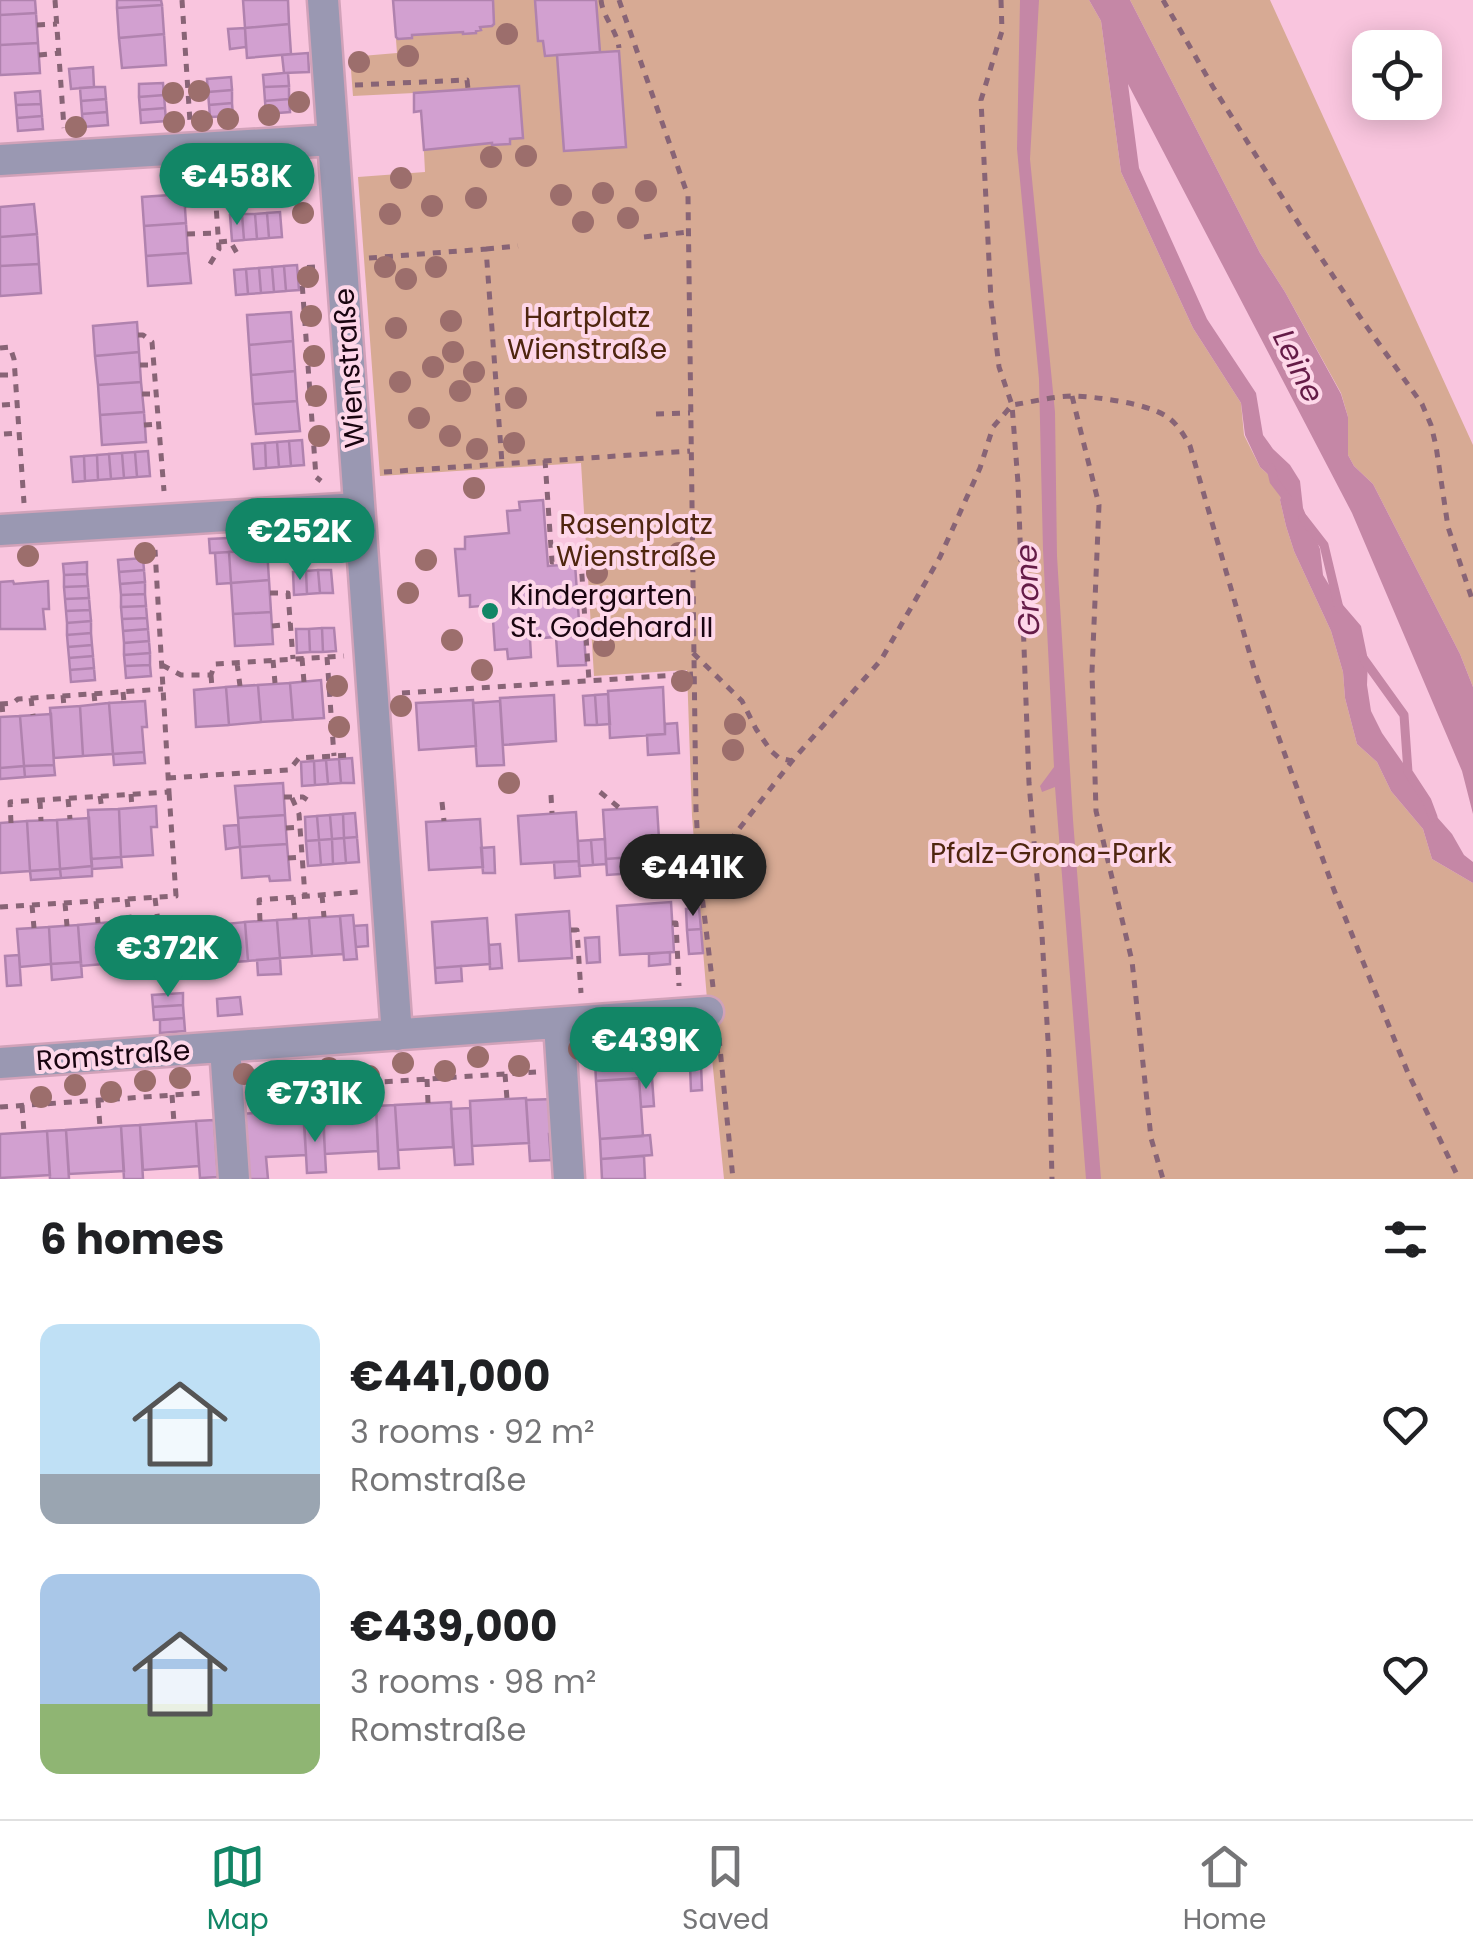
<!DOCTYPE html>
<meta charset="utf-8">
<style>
:root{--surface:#fff;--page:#f2f2f2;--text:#202124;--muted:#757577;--line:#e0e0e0;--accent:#128666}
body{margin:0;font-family:Poppins,sans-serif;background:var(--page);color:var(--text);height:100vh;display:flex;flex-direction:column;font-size:38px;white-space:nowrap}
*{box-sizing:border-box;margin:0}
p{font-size:32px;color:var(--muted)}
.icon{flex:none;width:55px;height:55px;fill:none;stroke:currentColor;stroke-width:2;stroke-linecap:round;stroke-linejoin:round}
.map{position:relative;height:1179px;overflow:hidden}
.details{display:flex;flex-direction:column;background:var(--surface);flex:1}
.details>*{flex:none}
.fabs{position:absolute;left:1352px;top:30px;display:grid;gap:20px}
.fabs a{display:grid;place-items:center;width:90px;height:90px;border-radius:20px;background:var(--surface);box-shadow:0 5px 25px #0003;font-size:50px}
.price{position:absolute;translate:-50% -85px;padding:0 22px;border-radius:35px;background:var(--accent);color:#fff;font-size:32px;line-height:65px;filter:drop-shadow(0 2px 5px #0008)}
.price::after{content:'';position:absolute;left:50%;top:60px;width:30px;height:22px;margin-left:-15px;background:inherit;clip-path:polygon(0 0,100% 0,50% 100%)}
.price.on{background:#222;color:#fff}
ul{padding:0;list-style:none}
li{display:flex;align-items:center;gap:30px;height:250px;padding:0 40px}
li span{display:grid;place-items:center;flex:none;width:280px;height:200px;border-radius:20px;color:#555}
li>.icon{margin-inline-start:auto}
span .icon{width:120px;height:120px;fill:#fffc;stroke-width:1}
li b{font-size:42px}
h2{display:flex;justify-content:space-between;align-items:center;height:120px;padding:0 40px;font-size:42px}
.tabs{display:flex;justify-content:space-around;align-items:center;height:140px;border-top:2px solid var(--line);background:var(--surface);font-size:28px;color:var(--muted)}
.tabs a{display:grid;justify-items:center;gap:5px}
.tabs .on{color:var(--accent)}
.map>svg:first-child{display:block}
.green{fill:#d7aa94}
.water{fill:#c587a6}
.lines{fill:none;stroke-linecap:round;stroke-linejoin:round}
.stream{stroke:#c587a6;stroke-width:9}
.building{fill:#d2a0d0;stroke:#b082ae;stroke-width:2.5}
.minor-casing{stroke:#d1a2b9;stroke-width:35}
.path{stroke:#886476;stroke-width:5;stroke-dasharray:8 8;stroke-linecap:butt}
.minor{stroke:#9a98b2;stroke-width:30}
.tree{fill:#9c6e6c}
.poi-dot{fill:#128666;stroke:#fed7e9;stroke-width:4}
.labels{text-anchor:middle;stroke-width:8;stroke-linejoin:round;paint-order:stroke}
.park-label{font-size:28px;fill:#4f260f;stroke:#fed7e9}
.street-label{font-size:28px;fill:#190510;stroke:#fed7e9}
.poi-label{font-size:28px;fill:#190510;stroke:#fed7e9;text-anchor:start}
.water-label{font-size:30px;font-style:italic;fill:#651b47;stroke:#fed7e9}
</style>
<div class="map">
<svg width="1473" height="1179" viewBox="0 0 1473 1179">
<rect width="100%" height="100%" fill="#f9c5de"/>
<path class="green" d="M393,0H1089L1101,21L1121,172L1193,328L1241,403L1244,435L1260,467L1283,488L1280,500L1286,526L1294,551L1331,631L1343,672L1345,698L1357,744L1377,762L1391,791L1423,829L1432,859L1473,883V1179H724L711,1048L692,816L687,670L594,676L581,463L380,476L358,177L425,172L422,112H414V93L353,96L350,57L397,53Z
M1130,0H1270L1473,445V687L1460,654L1373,484L1354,466L1348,455V417L1341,393L1285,292L1260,253Z"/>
<path class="water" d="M1020,0H1039L1030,159L1055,412L1057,556L1073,820L1101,1179H1086L1055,787L1042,792L1040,786L1054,767L1043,550L1039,379L1017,149Z
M1089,0H1130L1260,253L1285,292L1341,394L1348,417V455L1354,466L1373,484L1460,654L1473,687V814L1462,771L1352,513L1128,84L1139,168L1207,319L1256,393L1263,435L1273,449L1290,465L1300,481L1303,508L1320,549L1323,575L1337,598L1361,626L1368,660L1367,685L1371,711L1382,733L1410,773L1429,808L1452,834L1464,855L1473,862V883L1432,859L1423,829L1391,791L1377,762L1357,744L1345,698L1343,672L1331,631L1294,551L1286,526L1280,500L1283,488L1260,467L1245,435L1241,403L1193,328L1121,172L1101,21Z"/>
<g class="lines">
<path class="stream" d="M1271,468L1274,481L1287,498
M1303,518L1324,545L1339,608
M1363,658L1404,715L1408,772L1427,801L1433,817"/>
</g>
<path class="building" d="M0,0H35L36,13L0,15Z
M117,0H161L162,5L117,8Z
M243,0H288L289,24L245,28Z
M393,0H493L494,24L492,26L480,27L481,30L476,31V33L463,34V32L412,35V38L398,39L396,37Z
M535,0H596L600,52L545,56L543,41H538Z
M162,5L164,34L119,38L117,8Z
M36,13L38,43L0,45V15Z
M289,24L291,54L247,58L245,28Z
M245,28L246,47L230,49L228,29Z
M164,34L166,65L122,68L119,38Z
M38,43L40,73L0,75V45Z
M619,51L626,147L564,151L557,55Z
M308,53L309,72L284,73L282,55Z
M93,67L94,87L71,89L69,69Z
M284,73H288L289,86L264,87L263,75Z
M231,77L232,90L208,92L207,79Z
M163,83L164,95L139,97V84Z
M289,86V99L265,101L264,87Z
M519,86L523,138L510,139V144L492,145V143L424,150L421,111L414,112V93Z
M94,87H105L106,99L81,101L80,88Z
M232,90V103L209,105L208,92Z
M40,91L41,104L16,105L15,93Z
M164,95L165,108L140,110L139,97Z
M106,99L107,112L82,114L81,101Z
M289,99L290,112L266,114L265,101Z
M232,103L233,116L210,117L209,105Z
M41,104L42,116L17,118L16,105Z
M165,108L166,121L141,123L140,110Z
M107,112L108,125L83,127L82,114Z
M42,116L43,129L18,131L17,118Z
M184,194L186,223L144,226L142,197Z
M34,204L37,234L0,237V207Z
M280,212L282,237L269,238L267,213Z
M267,213L269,238L257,239L255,214Z
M242,214H255L257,239L244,240Z
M242,214L244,240L232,241L230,215Z
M186,223L188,253L146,256L144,226Z
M37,234L39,264L0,266V237Z
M188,253L191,283L148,286L146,256Z
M39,264L41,293L0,296V266Z
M297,265L299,290L286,291L284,266Z
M284,266L286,291L274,292L272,267Z
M272,267L274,292L261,293L259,268Z
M259,268L261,293L248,294L246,269Z
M246,269L248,294L236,295L234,270Z
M291,312L293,341L249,345L247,315Z
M137,322L139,352L95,356L93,326Z
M293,341L295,371L251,375L249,345Z
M139,352L141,382L98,385L95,356Z
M295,371L297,401L253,404L251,375Z
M141,382L144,412L100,415L98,385Z
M297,401L300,431L256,434L253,404Z
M144,412L146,442L102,445L100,415Z
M302,440L304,465L291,466L289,441Z
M289,441L291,466L279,467L277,442Z
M277,442L279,467L266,468L265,443Z
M265,443L266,468L254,469L252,444Z
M148,451L150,476L137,477L135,452Z
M135,452L137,477L124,478L122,453Z
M122,453L124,478L111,479L109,454Z
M109,454L111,479L98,480L97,455Z
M97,455L98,480L85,481L84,456Z
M84,456L85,481L73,482L71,457Z
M543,500L548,566L575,564L580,635L530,639L531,657L508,659L507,649L495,650L492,605L470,607V595L459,596L455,549H465V537L509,533L507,511L520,510L519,502Z
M248,537V551L210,553L209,539Z
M267,549L269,580L231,583L229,552Z
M229,552L231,583L217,584L215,553Z
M143,558L144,570L119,572L118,560Z
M87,562V574L64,575L63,564Z
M144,570L145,582L120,584L119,572Z
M318,570H331L333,593H320Z
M318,570L320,593L307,594L306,571Z
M306,571L307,594L294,595L293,572Z
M87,574L88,586L64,587V575Z
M269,580L271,612L233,614L231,583Z
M13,581L14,584L48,581L49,609H43L45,629H0V582Z
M145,582V594L121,595L120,584Z
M88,586L89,598L65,599L64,587Z
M145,594L146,606L121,607V595Z
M89,598L90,610L66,611L65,599Z
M146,606L147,618L122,619L121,607Z
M90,610L91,621L67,623L66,611Z
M271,612L273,644L235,646L233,614Z
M147,618L148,629L123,631L122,619Z
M91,621V633L67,635V623Z
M322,628H334L336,651L323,652Z
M322,628L323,652H310L309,629Z
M148,629L149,641L124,643L123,631Z
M296,629H309L310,652L297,653Z
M91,633L92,645L68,647L67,635Z
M584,635L586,665L558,666L556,637Z
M149,641L150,653L124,655V643Z
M92,645L93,656L69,658L68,647Z
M150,653V665L125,666L124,655Z
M93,656L94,668L70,670L69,658Z
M150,665L151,676L126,678L125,666Z
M94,668L95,680L71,682L70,670Z
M321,680L324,718L293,720L290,683Z
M290,683L293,720L261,722L258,685Z
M258,685L261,722L229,725L226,687Z
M226,687L229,725L196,727L194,690Z
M663,687L665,734L610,738L608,691Z
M608,694L610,724L597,725L595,695Z
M554,695L556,741L503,745L500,698Z
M595,695L597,725H585L583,696Z
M473,700L476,746L419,750L416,703Z
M145,701L147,727H142L144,752L113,754L109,703Z
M500,701L504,765L477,766L473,703Z
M109,703L113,754L83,756L80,706Z
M80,706L83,756L54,758L50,708Z
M51,714L54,765L24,766L20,716Z
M20,716L24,766L0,768V717Z
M677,723L679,753L648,755L647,735L665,734V724Z
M144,752L145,763L114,765L113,754Z
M352,758L354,783H341L339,759Z
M339,759L341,783L328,784L326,760Z
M326,760L328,784L315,785L314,761Z
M314,761L315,785L302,786L301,762Z
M54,765L55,775L25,777L24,766Z
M24,766L25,777L0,779V768Z
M283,783L285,815L238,818L235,786Z
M156,806L157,827H151L153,855L121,857L119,809Z
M657,807L660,855L606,859L603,810Z
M119,809L121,857L91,859L88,810Z
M576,812L579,861L521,864L518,816Z
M355,813L357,837L344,838L343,814Z
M343,814L344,838L332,839L330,815Z
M285,815L287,844L240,847L238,818Z
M330,815L332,839L319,840L317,816Z
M317,816L319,840L306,841L305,817Z
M89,818L92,866L60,869L57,820Z
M480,819L483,867L429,870L426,822Z
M57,820L60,869L30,871L27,821Z
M27,821L30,871L0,873V823Z
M238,825L240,847L226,849L224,826Z
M357,837L359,862L346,863L344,838Z
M344,838L346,863L333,864L332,839Z
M332,839L333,864L321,865L319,840Z
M605,839L606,864L593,865L591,840Z
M319,840L321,865L308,866L306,841Z
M591,840L593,865L579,866L578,841Z
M287,844L290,880L270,881L269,876L242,878L240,847Z
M494,847L495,873H483L481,848Z
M121,857L122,867L92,869L91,859Z
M632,857L634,873L607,875L606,859Z
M579,861L580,876L555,878L554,862Z
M92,866V876L61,878L60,869Z
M60,869L61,878L31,880L30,871Z
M671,902L674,952L620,955L617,906Z
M699,908L701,929L687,930L686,909Z
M569,911L572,958L519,961L516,915Z
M353,915L357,959L344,960L340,916Z
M340,916L343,954L312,956L309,918Z
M309,918L312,956L280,958L277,920Z
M487,918L490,964L435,968L432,922Z
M277,920L280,958L248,961L245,922Z
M179,921L182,958L148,961L145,923Z
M112,922L115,963L81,966L78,925Z
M245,922L248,961L218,963L215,925Z
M145,923L148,961L115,963L112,926Z
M78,925L81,962L51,964L49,927Z
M367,925L368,946L356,947L354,926Z
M49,927L51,964L20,967L17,929Z
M701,929L703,953L689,954L687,930Z
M599,937L600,962L587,963L585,938Z
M500,944L502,968L490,969L489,945Z
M670,952V964L649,966V954Z
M19,955L21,985L7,986L5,956Z
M280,958L281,974L258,975L257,960Z
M81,962L82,977L52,980L51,964Z
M461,966L462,981L436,983L435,968Z
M183,993V1005L153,1007L152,995Z
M240,997L242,1014L218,1016L217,999Z
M183,1005L184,1018L154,1020L153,1007Z
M184,1018L185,1031L160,1033V1020Z
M645,1057L646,1078L596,1081L595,1060Z
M701,1064L702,1090L691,1091L690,1065Z
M639,1078L643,1136L600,1139L596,1081Z
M639,1078H652L654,1106L641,1107Z
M526,1098L529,1143L472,1146L470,1101Z
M553,1099L555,1134H549L551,1160L530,1161L526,1100Z
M451,1102L453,1147L398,1150L395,1105Z
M395,1105L399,1168L379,1169L376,1106Z
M376,1106L378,1151L325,1154L323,1109Z
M470,1108L473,1164L455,1165L451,1109Z
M303,1110L306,1155L266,1157L268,1179H244L240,1114Z
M323,1117L326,1172L307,1173L304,1118Z
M214,1120L218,1177L200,1178L196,1121Z
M196,1121L199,1166L143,1170L140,1125Z
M140,1125L143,1179H124L121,1126Z
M121,1126L124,1171L69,1174L66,1130Z
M66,1130L69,1179H50L47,1131Z
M47,1131L50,1175L0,1178V1134Z
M650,1135L652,1155L601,1159L600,1139Z
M644,1156L645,1179H602L601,1159Z"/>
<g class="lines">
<defs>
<path id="minor" d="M323,0L397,1035
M0,160L333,140
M0,530L358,508
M559,1023L569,1179
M225,1047L234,1179
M0,1063L708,1012"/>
</defs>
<use href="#minor" class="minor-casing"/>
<path class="path" d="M55,0L64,128
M182,0L190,122
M601,0C603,18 617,30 619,48
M619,0L688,196L696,810L700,879L713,987
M1001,0L1002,31L981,100L991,301L999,367L1012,405L1018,483L1029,783L1042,935L1049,1058L1052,1179
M1163,0L1213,87L1299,224L1362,320L1422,404L1431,425L1436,446L1448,527L1473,602
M37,25L57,24
M39,55L59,53
M355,85L467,80L468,89
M185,205L216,203
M187,234L218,233
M644,237L688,232
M219,242L230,241L238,255
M486,249L518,246
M369,258L486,249L502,463
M210,264L219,249L214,175
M315,267L301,268L316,477L321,481
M138,335H143L152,342L164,491
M0,348L10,347L14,359L24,503
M140,365H154
M0,375H15
M142,394H156
M1072,396L1099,505L1092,672L1096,811L1132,961L1151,1138L1163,1179
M2,405L17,404
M656,414L690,413
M144,425L158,424
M4,434L19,433
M545,460L552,562L581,561L589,681
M384,472L690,451
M270,593H288L293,659
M272,626L291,624
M693,653L742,701L756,729L771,751L779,758L792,761
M327,657L334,756
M302,658L304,682
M273,660L275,683
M237,663L240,686
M162,665L181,675H211L215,664L344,656
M211,675L212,688
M123,692L124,702
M94,693L95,704
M402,693L693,674
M63,695L64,707
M31,698L33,715
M0,704L13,703L18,699L163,689
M2,704L3,717
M168,778L289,770L299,758L350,755
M600,792L622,810
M131,794L132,808
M551,795L552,813
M100,796L102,810
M284,797H303L309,801
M292,798L299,814L305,896
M68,799L70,819
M40,801L41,821
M442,802L444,821
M11,823L10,802L169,792L155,550
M286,828L300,827
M288,858L302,857
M700,879L792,761L881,660L940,557L980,468L993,427L1012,405C1032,402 1054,396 1074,396C1098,397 1145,403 1166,416C1177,423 1184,435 1190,446L1255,672L1334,890L1408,1073L1459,1179
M322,895L324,917
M293,897L295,919
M155,898L158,922
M127,899L130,925
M96,901L98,923
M65,903L67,926
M32,905L34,928
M0,907L176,896L169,792
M260,921L259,900L358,892
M672,923H676L679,986
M571,930H577L581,993
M719,1038L733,1179
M589,1058L720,1051
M505,1074L507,1099
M427,1079L428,1103
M354,1083L355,1108
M279,1089L280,1111
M257,1090L536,1072
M172,1095L174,1123
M98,1100L100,1127
M22,1105L24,1133
M0,1107L202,1093"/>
<use href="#minor" class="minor"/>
</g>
<g class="tree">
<circle cx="507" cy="34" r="11"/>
<circle cx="408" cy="56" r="11"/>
<circle cx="359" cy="62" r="11"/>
<circle cx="199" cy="91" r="11"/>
<circle cx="173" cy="93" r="11"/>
<circle cx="299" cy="102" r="11"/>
<circle cx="269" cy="115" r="11"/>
<circle cx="228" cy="119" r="11"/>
<circle cx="202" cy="121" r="11"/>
<circle cx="174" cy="122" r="11"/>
<circle cx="76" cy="127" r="11"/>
<circle cx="526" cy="156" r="11"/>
<circle cx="491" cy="157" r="11"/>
<circle cx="291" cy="176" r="11"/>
<circle cx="401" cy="178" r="11"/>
<circle cx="646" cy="191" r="11"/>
<circle cx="603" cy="193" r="11"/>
<circle cx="561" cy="195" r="11"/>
<circle cx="476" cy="198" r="11"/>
<circle cx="432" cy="206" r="11"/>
<circle cx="303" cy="213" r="11"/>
<circle cx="390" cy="214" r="11"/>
<circle cx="628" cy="218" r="11"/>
<circle cx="583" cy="222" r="11"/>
<circle cx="385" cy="267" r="11"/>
<circle cx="436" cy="267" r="11"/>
<circle cx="308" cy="277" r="11"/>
<circle cx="406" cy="279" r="11"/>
<circle cx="311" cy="316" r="11"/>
<circle cx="451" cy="321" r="11"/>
<circle cx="396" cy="328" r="11"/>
<circle cx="453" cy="352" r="11"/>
<circle cx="314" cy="356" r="11"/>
<circle cx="433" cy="367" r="11"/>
<circle cx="474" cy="372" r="11"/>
<circle cx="400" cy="382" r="11"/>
<circle cx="460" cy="391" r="11"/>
<circle cx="316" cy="396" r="11"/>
<circle cx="516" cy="398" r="11"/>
<circle cx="419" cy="418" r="11"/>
<circle cx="319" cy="436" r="11"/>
<circle cx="450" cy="436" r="11"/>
<circle cx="514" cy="443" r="11"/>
<circle cx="477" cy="449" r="11"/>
<circle cx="474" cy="488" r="11"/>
<circle cx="145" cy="553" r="11"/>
<circle cx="679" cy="553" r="11"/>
<circle cx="28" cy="556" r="11"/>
<circle cx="426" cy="560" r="11"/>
<circle cx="597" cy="573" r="11"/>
<circle cx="408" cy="593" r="11"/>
<circle cx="452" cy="640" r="11"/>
<circle cx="604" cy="646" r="11"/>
<circle cx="482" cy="670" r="11"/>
<circle cx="682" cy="681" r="11"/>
<circle cx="337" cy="686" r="11"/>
<circle cx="401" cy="706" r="11"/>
<circle cx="735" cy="724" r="11"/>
<circle cx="339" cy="727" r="11"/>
<circle cx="733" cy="750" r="11"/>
<circle cx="509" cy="783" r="11"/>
<circle cx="705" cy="1038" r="11"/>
<circle cx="667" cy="1041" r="11"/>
<circle cx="628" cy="1045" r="11"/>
<circle cx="579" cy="1049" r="11"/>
<circle cx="478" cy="1057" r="11"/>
<circle cx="403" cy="1063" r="11"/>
<circle cx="519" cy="1066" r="11"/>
<circle cx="329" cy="1068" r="11"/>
<circle cx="445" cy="1071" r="11"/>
<circle cx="244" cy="1074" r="11"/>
<circle cx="369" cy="1076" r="11"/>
<circle cx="180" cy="1078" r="11"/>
<circle cx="145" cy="1081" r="11"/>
<circle cx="295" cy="1081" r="11"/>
<circle cx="75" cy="1085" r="11"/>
<circle cx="111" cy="1092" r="11"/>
<circle cx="41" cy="1097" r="11"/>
</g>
<circle class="poi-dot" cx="490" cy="611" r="10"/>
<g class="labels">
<g class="park-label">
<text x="587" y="327">Hartplatz<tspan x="587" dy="32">Wienstraße</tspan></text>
<text x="636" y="534">Rasenplatz<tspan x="636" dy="32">Wienstraße</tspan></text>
<text x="1051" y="863">Pfalz-Grona-Park</text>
</g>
<g class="street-label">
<text transform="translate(349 368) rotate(-94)" y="10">Wienstraße</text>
<text transform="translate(113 1055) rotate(-4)" y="10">Romstraße</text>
</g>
<g class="poi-label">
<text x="510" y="605">Kindergarten<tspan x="510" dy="32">St. Godehard II</tspan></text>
</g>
<g class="water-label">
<text transform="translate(1298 366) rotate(64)" y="10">Leine</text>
<text transform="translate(1028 590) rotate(-92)" y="10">Grone</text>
</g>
</g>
</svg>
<div class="fabs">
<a><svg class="icon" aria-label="locate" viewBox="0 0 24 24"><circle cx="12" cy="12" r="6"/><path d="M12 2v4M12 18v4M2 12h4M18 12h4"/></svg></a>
</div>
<b class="price" style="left:237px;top:228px">€458K</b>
<b class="price" style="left:300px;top:583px">€252K</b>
<b class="price on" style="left:693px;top:919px">€441K</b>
<b class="price" style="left:168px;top:1000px">€372K</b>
<b class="price" style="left:646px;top:1092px">€439K</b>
<b class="price" style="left:315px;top:1145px">€731K</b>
</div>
<section class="details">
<h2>6 homes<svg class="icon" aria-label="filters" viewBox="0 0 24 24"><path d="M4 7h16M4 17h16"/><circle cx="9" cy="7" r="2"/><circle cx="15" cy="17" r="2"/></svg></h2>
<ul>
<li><span style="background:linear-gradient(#bfe0f5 75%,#9aa5b1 0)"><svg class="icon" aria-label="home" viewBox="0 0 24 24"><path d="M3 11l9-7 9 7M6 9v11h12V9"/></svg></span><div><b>€441,000</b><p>3 rooms · 92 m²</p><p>Romstraße</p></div><svg class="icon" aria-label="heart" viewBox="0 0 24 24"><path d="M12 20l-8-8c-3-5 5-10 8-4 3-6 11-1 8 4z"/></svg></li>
<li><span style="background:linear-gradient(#a9c7e8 65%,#8fb573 0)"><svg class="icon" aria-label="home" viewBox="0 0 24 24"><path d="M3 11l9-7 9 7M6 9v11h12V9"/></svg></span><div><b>€439,000</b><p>3 rooms · 98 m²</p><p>Romstraße</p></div><svg class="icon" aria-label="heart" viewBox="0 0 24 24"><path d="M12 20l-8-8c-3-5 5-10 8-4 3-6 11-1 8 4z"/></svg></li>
</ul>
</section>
<nav class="tabs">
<a class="on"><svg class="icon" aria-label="map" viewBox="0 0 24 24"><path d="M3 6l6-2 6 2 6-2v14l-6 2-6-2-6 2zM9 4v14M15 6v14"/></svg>Map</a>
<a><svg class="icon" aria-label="saved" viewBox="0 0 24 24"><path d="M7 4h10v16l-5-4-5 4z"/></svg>Saved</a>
<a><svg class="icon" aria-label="home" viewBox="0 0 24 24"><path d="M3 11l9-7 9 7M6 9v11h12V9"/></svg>Home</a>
</nav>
